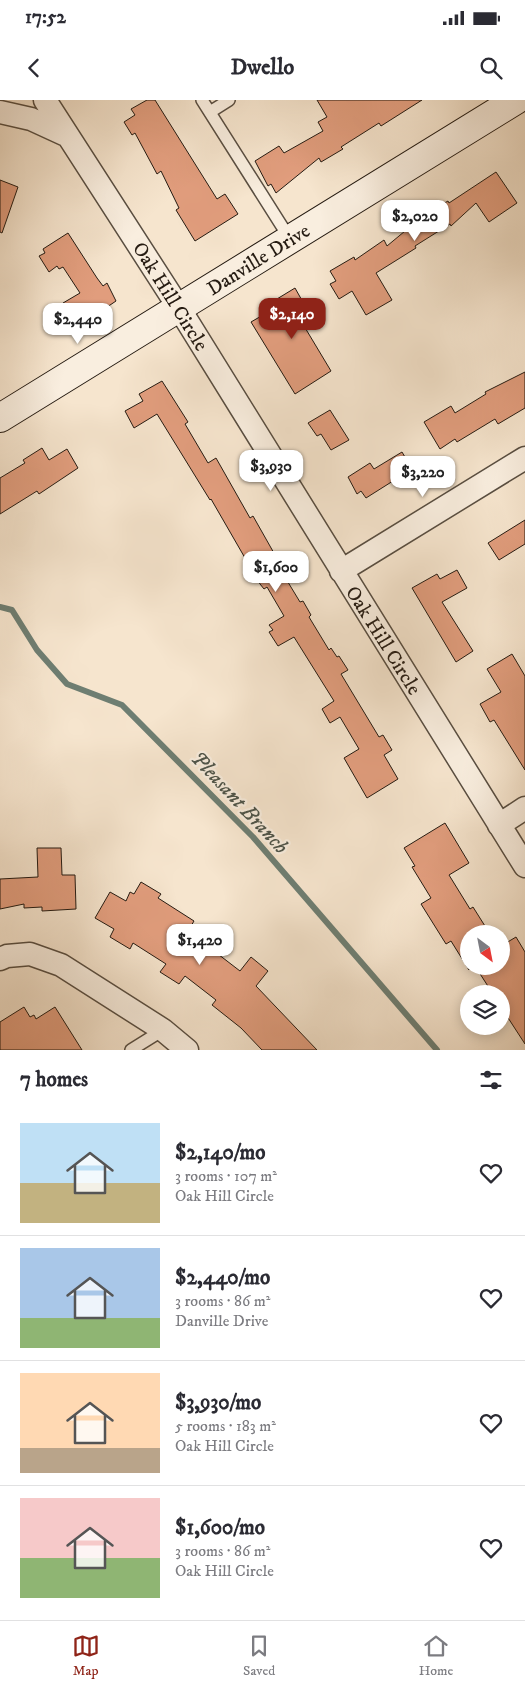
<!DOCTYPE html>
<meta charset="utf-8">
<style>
:root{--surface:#fff;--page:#f2f2f3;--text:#2b2b33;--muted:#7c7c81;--line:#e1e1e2;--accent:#8f2418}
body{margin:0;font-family:"IM FELL DW Pica",serif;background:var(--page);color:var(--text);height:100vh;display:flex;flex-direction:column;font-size:19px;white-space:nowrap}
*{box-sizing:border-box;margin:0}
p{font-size:16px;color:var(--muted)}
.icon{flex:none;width:28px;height:28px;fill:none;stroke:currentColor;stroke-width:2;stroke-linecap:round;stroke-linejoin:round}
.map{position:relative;height:950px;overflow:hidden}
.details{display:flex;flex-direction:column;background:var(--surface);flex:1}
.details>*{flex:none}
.needle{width:32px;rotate:148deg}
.fabs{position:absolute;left:460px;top:825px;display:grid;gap:10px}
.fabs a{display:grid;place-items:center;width:50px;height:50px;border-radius:50%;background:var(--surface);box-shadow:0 2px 12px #0003;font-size:25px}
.price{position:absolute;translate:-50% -42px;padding:0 11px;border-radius:10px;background:#fff;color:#222;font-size:16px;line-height:32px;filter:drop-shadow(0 1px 2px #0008)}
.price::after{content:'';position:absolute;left:50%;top:30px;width:15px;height:11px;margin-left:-8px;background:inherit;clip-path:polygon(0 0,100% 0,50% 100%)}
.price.selected{background:var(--accent);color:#fff}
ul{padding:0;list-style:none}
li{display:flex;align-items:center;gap:15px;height:125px;padding:0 20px}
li+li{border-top:1px solid var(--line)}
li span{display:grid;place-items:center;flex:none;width:140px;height:100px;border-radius:0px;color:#555}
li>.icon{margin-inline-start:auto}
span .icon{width:60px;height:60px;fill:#fffc;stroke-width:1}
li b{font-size:21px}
h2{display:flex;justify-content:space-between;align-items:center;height:60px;padding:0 20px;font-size:21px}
.status{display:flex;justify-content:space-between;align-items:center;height:35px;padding:0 25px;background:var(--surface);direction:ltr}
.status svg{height:14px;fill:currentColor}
header{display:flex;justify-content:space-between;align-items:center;height:65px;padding:0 20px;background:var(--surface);font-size:22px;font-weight:800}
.menu{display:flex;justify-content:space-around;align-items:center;height:70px;border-top:1px solid var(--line);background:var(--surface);font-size:14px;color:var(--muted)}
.menu a{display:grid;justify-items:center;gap:2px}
.menu .selected{color:var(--accent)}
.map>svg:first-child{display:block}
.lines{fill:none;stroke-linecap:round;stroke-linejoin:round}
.stream{stroke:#6e7e72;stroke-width:6}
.building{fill:#e19d7d;stroke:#251b12}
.lane-casing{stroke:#594e41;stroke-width:14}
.street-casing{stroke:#594e41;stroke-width:25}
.secondary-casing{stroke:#251b12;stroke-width:30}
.lane{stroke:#f9eedf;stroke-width:11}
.street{stroke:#f9eedf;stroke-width:22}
.secondary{stroke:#f9eedf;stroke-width:28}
.labels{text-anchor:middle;stroke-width:4.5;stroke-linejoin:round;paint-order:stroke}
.street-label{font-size:20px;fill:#251b12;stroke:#f9eedf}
.water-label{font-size:21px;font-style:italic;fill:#4f554a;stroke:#f9eedf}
</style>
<div class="status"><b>17:52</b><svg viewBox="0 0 49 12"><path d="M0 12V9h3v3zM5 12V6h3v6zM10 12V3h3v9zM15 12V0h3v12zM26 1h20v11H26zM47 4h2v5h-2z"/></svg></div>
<header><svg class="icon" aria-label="back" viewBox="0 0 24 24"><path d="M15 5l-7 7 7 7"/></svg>Dwello<svg class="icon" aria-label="search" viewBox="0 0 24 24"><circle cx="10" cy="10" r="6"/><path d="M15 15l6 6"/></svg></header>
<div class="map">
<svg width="525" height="950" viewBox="0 0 525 950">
<rect width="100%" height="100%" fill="#f6e5ce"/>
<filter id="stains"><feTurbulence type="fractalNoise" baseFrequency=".004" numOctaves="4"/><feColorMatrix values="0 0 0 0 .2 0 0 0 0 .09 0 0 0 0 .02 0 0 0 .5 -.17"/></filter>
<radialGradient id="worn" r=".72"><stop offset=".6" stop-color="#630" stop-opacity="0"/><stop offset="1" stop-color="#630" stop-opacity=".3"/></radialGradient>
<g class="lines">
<path class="stream" d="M0,507L12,510L37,550L67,584L122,605L253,737L437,950"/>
</g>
<path class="building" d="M147,0H155L217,99L225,94L238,114L195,141L176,110L179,108L161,71L157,74L135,33L132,35L124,22L135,15L131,9Z
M317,0H422L381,26L379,23L341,47L343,49L321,62L319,58L276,93L271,84L268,86L255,61L279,46L284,53L323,31L318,22L327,17Z
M496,72L517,103L489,122L476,103L451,126L450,124L415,146L416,148L376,173L392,200L366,215L352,191L339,199L330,184L336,181L330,171L354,157L355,160L384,140L387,146L417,121L416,119L448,101L449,103Z
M0,80L18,87L2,133L0,132Z
M68,133L97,178L103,186L107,183L116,201L85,222L84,219L76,224L63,203L80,193L63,167L59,169L57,166L49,172L39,156L45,153L43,149Z
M295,188L304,204L311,200L320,216L304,226L331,271L295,294L251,222L275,208L272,202Z
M525,272V308L498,324L495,319L457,342L455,339L440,349L424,322L451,306L455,313L486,294L485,292Z
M162,281L188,322L185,324L208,363L216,358L250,418L253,416L279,462L277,464L300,502L303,501L311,515L309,517L329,550L331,548L337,557L339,556L348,570L341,574L379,637L383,635L392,650L384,655L398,679L367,698L344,658L359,649L340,617L330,623L322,609L334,601L294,537L278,546L269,532L273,530L269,525L284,516L267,487L264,489L260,484L211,399L210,400L157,314L134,328L125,311L143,301L139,294Z
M330,310L349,340L331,350L321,334L317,336L308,323Z
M42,348L49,360L67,349L78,368L39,394L37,391L0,414V378L25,363L23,360Z
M402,352L412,369L366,398L361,391L357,394L348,377L370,363L374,369Z
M525,420V444L499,460L488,443Z
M457,470L467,488L442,502L473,551L456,562L412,488L437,474L440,479Z
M512,554L525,576V670L494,620L490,622L480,604L501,592L487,569Z
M445,723L469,763L449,775L470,809L473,807L490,834H469V870L451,841L446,844L421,804L431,798L412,767L415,766L404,748Z
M37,748H61L62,775H75L76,809L42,811V807L24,808V804L0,809V779L38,777Z
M141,782L161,794L158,798L194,821L188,831L240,871L251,857L268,871L256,886L317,950H262L241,928L212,905L216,900L185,876L179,884L160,872L166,864L133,843L130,849L110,837L114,829L95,818L110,792L126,801L130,792L134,794Z
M516,837L525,852V944L501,907V894H493L475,866H501V846Z
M24,907L30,917L34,915L36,919L55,907L82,950H0V922Z"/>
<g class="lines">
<defs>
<path id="lane" d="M202,0L290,139
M210,12L229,0
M131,950L163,930"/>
<path id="street" d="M45,0L179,208L525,766
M0,12L31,19L68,36
M341,471L525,358
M499,725L525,708
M0,859L7,856L30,854L61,865L163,930L187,950"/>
<path id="secondary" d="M0,318L516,0"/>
</defs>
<use href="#lane" class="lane-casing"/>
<use href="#street" class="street-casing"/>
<use href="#secondary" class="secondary-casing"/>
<use href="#lane" class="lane"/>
<use href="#street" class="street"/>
<use href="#secondary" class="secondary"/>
</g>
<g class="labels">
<g class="street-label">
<text transform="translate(258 159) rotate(-32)" y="7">Danville Drive</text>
<text transform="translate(171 196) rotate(58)" y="7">Oak Hill Circle</text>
<text transform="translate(384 540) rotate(58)" y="7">Oak Hill Circle</text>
</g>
<g class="water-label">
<text transform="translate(240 702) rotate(47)" y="7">Pleasant Branch</text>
</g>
</g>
<rect width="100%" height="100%" filter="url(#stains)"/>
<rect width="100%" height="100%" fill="url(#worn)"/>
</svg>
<div class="fabs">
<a><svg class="needle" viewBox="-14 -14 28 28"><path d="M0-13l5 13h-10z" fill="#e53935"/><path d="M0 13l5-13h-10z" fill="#7c7c81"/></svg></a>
<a><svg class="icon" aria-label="layers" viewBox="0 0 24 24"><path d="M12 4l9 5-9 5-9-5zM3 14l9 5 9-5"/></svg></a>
</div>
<b class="price" style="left:415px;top:142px">$2,020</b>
<b class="price selected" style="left:292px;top:240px">$2,140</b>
<b class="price" style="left:78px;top:245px">$2,440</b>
<b class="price" style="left:271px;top:392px">$3,930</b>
<b class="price" style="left:423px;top:398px">$3,220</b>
<b class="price" style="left:276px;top:493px">$1,600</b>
<b class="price" style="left:200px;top:866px">$1,420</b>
</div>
<section class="details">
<h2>7 homes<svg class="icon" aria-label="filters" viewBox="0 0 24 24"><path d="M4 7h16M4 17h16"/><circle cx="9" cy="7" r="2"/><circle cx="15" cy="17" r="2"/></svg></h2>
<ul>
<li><span style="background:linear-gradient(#bfe0f5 60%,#c2b280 0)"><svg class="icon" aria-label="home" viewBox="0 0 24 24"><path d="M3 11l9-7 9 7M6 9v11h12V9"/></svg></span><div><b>$2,140/mo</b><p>3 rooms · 107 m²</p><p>Oak Hill Circle</p></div><svg class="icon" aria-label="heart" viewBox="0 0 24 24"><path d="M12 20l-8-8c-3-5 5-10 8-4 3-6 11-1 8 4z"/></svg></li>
<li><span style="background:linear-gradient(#a9c7e8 70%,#8fb573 0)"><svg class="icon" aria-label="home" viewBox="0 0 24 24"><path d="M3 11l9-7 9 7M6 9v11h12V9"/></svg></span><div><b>$2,440/mo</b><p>3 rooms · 86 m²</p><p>Danville Drive</p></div><svg class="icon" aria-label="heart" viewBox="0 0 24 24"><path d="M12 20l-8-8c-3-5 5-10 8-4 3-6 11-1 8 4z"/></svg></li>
<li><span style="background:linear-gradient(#ffd9b3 75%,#b9a48a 0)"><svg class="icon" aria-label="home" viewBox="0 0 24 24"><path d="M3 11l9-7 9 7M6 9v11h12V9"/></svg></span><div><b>$3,930/mo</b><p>5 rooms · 183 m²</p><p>Oak Hill Circle</p></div><svg class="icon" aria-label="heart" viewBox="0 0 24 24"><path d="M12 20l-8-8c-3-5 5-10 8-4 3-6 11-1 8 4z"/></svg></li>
<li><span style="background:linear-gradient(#f6c9c9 60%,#8fb573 0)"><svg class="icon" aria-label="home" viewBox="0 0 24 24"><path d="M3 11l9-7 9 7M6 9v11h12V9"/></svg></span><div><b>$1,600/mo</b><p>3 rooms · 86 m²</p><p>Oak Hill Circle</p></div><svg class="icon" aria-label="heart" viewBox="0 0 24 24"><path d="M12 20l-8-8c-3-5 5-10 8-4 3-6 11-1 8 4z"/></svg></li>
</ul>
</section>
<nav class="menu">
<a class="selected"><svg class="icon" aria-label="map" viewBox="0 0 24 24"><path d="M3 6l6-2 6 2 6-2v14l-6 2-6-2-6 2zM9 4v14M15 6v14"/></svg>Map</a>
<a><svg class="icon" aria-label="saved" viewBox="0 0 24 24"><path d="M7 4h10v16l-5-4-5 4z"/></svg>Saved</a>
<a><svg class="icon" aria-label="home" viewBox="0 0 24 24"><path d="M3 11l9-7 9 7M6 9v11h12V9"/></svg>Home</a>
</nav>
